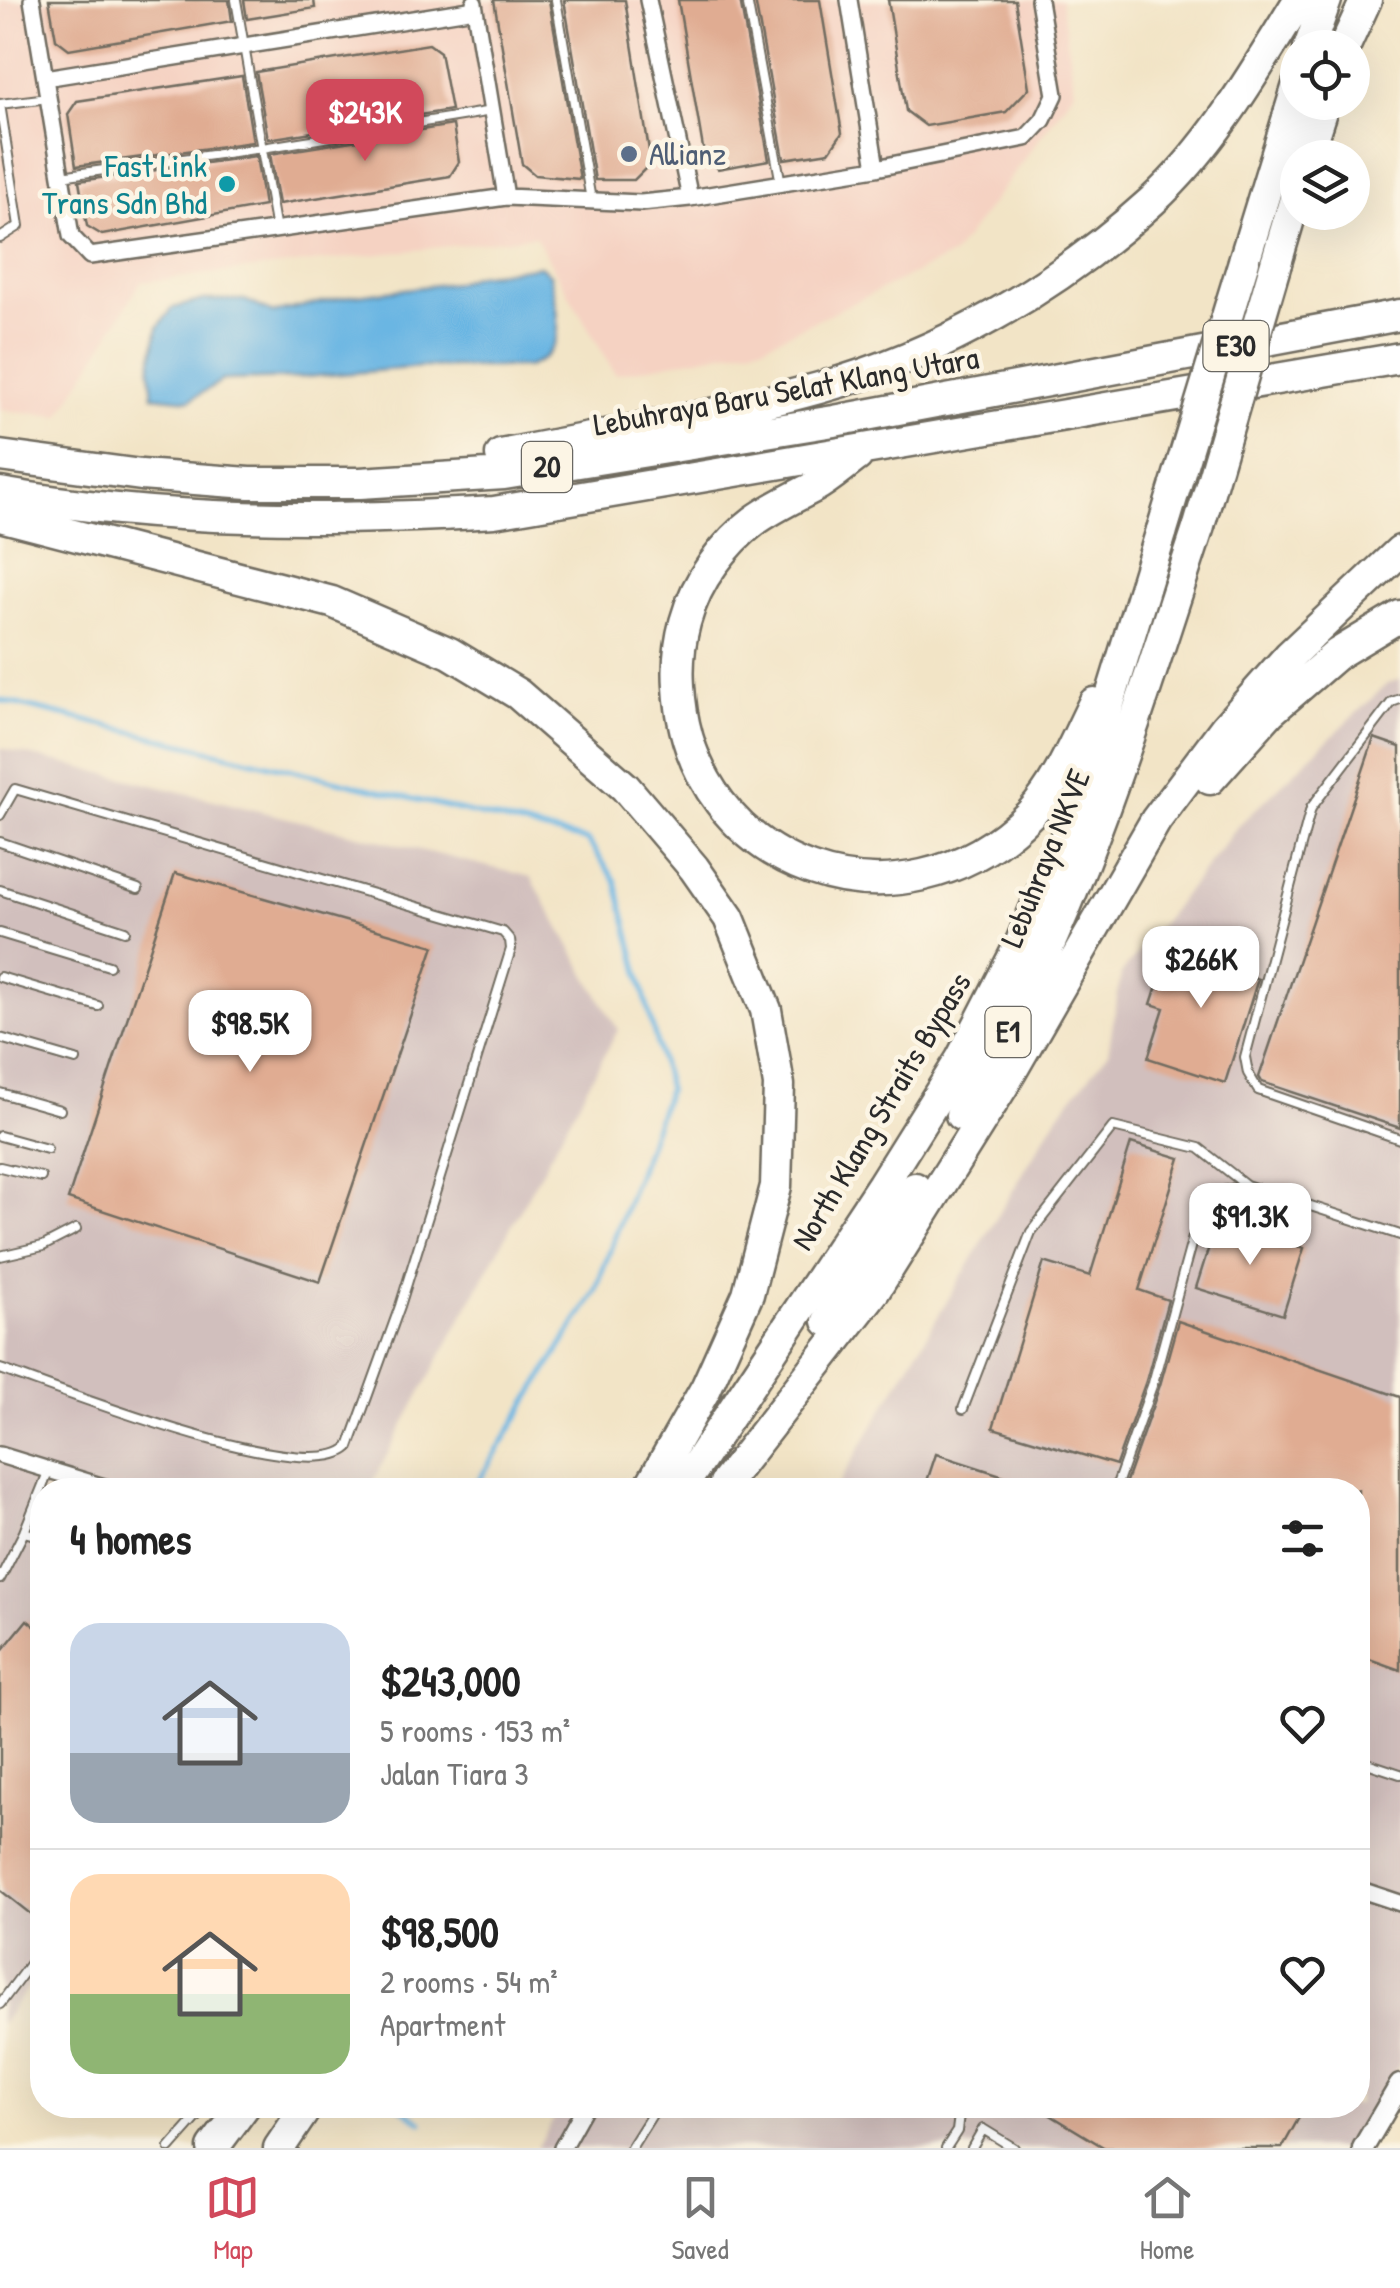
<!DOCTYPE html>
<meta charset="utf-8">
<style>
:root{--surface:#fff;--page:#f6f6f6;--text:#222;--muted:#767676;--line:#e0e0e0;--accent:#d1495b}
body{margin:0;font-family:"Patrick Hand",sans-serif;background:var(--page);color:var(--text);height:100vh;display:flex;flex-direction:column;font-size:38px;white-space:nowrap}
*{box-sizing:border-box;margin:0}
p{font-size:32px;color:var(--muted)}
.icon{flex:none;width:55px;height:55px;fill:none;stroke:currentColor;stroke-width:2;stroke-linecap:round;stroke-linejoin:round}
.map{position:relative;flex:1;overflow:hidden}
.drawer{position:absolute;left:30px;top:1478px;width:1340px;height:640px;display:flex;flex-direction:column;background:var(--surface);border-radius:40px;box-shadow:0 10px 40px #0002}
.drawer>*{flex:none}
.fabs{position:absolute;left:1280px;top:30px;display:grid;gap:20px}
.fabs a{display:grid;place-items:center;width:90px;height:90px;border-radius:50%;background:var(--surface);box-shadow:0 10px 40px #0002;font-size:50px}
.price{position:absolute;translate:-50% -85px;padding:0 22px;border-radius:20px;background:#fff;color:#222;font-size:32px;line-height:65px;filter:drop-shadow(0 2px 5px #0008)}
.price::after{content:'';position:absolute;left:50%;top:60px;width:30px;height:22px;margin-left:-15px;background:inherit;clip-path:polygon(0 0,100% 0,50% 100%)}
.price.on{background:var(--accent);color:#fff}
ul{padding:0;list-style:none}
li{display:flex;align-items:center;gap:30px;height:250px;padding:0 40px}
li+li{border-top:2px solid var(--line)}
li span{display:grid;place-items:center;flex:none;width:280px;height:200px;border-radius:30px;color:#555}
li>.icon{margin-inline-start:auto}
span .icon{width:120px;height:120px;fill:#fffc;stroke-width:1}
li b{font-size:42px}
h2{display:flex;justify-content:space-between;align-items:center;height:120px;padding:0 40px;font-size:42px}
.dock{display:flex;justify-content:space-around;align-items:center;height:140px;border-top:2px solid var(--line);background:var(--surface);font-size:28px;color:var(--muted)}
.dock a{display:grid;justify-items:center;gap:5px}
.dock .on{color:var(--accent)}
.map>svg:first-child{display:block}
.built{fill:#f5d2c2}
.industrial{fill:#d1bfbd}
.water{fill:#6ab6e3;stroke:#4a7087;stroke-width:2.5}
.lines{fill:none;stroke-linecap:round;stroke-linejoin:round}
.stream{stroke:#6ab6e3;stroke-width:5}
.building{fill:#e0ac92}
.service-casing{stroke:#716c61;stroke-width:12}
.minor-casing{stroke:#716c61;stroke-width:20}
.tertiary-casing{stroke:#716c61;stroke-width:25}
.motorway-casing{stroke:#716c61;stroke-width:35}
.service{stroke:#fff;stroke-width:8}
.minor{stroke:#fff;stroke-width:15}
.tertiary{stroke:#fff;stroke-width:20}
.motorway{stroke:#fff;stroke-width:30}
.motorway-bridge-casing{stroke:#716c61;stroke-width:35;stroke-linecap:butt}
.motorway-bridge{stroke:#fff;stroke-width:30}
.service-dot{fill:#5c6f8a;stroke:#fcf5e5;stroke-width:4}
.culture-dot{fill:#0f9aa8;stroke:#fcf5e5;stroke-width:4}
.labels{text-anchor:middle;stroke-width:9;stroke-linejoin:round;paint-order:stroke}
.shield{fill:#fcf5e5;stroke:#6a6863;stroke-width:2.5}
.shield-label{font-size:30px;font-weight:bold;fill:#2b2b2b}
.service-label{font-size:32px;fill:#4e5e75;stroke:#fcf5e5;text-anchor:start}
.culture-label{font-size:32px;fill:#0d838f;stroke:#fcf5e5;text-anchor:end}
.street-label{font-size:32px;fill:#2b2b2b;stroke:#fcf5e5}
</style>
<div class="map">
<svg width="1400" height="2148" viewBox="0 0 1400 2148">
<rect width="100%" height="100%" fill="#fcf5e5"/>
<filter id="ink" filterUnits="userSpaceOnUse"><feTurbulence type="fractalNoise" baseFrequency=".01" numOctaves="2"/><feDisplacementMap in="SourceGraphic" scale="20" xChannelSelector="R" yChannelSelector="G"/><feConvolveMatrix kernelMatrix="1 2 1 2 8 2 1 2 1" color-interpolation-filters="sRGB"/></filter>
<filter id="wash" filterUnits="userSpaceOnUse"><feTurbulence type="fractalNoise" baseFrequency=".0048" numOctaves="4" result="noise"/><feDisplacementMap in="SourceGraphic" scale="40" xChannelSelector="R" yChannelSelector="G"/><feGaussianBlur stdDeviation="2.25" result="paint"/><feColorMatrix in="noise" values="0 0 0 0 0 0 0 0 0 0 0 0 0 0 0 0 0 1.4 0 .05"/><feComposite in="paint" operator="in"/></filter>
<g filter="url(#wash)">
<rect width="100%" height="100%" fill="#f2e4c6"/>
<path class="built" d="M0,0H1061L1075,90L953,255L764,345L615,374L535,236L141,282L60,416L0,410Z"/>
<path class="industrial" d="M1400,679V2064L1347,2148H537L562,2105H1358V1490H835L1057,1116L1108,1053L1121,974L1241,823L1387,684Z
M0,748L531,877L618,1030L368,1490H42V1968L0,2025Z"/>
<path class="water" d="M540,266L550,274C557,310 572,351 527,367H420L294,378L223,380L190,400L153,396L150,370L158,327L173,308L203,300H245L273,313L350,296L453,283L478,275Z"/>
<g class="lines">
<path class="stream" d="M0,700L588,841L616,881L668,1089L595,1292L473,1490
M397,2105L422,2122"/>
</g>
<g id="blocks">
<path class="building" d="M49,0H229L232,21L69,49L56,39Z
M244,0H314L315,8L247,19Z
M494,0H549L580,179L535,175L522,164Z
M564,0H625L651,163L634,180H595Z
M678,0H740L769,160L718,169L704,154Z
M755,0H820L842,133L829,152L784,159Z
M888,0H1015L1029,88L1006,112L926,126L906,111Z
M429,44L440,52L451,110L268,139L256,72Z
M242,76L253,142L76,166L68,114L77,101Z
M453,125L459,162L450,176L279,204L270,154Z
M256,156L264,206L102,235L87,226L79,181Z
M1374,738L1400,747V1128L1262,1082L1259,1077Z
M175,873L434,946L320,1282L68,1199Z
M1189,943L1246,962L1242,973L1258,979L1225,1083L1148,1058L1164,1008L1151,1004L1169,949L1186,955Z
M1131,1143L1180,1158L1139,1290L1168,1300L1146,1381L1116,1465L993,1428L1044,1262L1090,1276Z
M1217,1221L1304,1248L1283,1315L1196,1288Z
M1178,1321L1400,1397V1670L1358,1655V1490H1123L1160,1385Z
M936,1454L1038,1487V1490H924Z
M27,1620L42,1632V1923L0,1890V1653Z
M1034,2105H1306L1282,2148H1105Z"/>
</g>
</g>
<g filter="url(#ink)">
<use href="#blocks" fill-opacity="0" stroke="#716c61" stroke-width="2.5"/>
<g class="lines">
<defs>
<path id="service" d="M236,0L276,230
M556,0L591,200
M747,0L781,184
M0,104L48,98
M61,176L262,148L492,111
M0,238L19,226L0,104
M1400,699L1392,702L1311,808L1245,1057L1248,1073L1258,1090L1400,1139
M0,815L15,789L503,932L510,940L511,949L400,1306L349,1447C305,1488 59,1389 0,1369
M0,842L138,889
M0,890L125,931
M0,933L109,966
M0,977L98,1006
M0,1038L76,1060
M0,1093L60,1110
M0,1136L47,1149
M0,1167L41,1177
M0,1256L43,1246L76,1229
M963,1409L1031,1232L1113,1127L1199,1148L1246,1185L1400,1235
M1115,1490L1153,1383L1193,1237L1204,1209L1223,1191L1246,1185
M24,1532L42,1537
M0,1579L24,1532L49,1470
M1358,1760L1400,1774
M0,2004L42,1948
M942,2105L959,2115L957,2131L946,2148
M170,2148L208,2105
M631,2148L658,2105
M972,2148L983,2129L1014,2148"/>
<path id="minor" d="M32,0L71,236L90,256L506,197L641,203L690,198L876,168L1026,138L1043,120L1055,95L1039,0
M648,0L690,198
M849,0L876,168
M474,3L506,197
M45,78L475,9
M0,1455L114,1490
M1358,1889L1400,1903
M562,2148L586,2105"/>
<path id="tertiary" d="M1363,2148L1400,2085"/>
<path id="motorway" d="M1309,48L1326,0
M1344,48L1366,0
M1306,158L1324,102
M1244,261L1298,85
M1276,263L1298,189
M501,455C607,434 714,417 819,388C943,354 1057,287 1152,201C1213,145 1256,70 1299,0
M0,456L141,475L249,483H360L504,474L834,421L1400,315
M857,456C843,466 829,479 814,487C768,511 745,520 713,564C687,599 676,643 679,686C689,872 902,944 1030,814C1058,785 1076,739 1094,703
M0,493C165,522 328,522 494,512L1400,358
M0,516L332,602L450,653L518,694L625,787L694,868L729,918L766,1010L779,1085L776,1186L748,1294L706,1388L648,1490
M1210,779L1270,712L1337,654L1400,616
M961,1115C1073,932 1132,728 1199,526
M828,1321L915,1188
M725,1483L875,1290L1004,1084L1156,820L1225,728L1289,656L1400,551
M680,1490L882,1185L961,1059L1021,942L1074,817L1162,530
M213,2148L245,2105
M279,2148L308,2105"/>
</defs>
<use href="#service" class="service-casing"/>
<use href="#minor" class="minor-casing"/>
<use href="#tertiary" class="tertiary-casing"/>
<use href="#motorway" class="motorway-casing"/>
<use href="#service" class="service"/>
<use href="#minor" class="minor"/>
<use href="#tertiary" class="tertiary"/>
<use href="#motorway" class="motorway"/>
<defs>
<path id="motorway-bridge" d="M1199,526L1276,263
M1162,530L1244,261"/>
</defs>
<use href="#motorway-bridge" class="motorway-bridge-casing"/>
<use href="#motorway-bridge" class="motorway-bridge"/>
</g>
</g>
<circle class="service-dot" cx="629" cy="154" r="10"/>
<circle class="culture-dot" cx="227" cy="184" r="10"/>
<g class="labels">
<g class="shield">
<rect x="1203.5" y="321" width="65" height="50" rx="8"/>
<rect x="522" y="442" width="50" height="50" rx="8"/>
<rect x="985.5" y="1007" width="45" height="50" rx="8"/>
</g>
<g class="shield-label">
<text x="1236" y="356">E30</text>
<text x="547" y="477">20</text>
<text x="1008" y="1042">E1</text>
</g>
<g class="service-label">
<text x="649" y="165">Allianz</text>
</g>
<g class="culture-label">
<text x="207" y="177">Fast Link<tspan x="207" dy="37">Trans Sdn Bhd</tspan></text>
</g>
<g class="street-label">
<text transform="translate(786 391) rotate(-10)" y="11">Lebuhraya Baru Selat Klang Utara</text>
<text transform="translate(1045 858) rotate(-68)" y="11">Lebuhraya NKVE</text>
<text transform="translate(881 1111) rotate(-59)" y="11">North Klang Straits Bypass</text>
</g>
</g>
</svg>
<div class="fabs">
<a><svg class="icon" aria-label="locate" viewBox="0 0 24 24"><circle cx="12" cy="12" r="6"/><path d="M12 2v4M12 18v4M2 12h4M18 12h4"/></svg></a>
<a><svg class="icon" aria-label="layers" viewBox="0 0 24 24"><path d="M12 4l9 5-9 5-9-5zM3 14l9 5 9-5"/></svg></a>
</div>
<b class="price on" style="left:365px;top:164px">$243K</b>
<b class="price" style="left:1201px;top:1011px">$266K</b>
<b class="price" style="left:250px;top:1075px">$98.5K</b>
<b class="price" style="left:1250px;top:1268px">$91.3K</b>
<section class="drawer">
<h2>4 homes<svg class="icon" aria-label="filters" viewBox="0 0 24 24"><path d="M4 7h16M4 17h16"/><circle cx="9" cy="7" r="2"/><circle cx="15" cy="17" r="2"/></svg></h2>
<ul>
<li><span style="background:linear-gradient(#c9d6e8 65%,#9aa5b1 0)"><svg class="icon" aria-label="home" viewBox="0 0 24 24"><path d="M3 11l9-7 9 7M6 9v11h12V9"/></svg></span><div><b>$243,000</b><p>5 rooms · 153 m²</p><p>Jalan Tiara 3</p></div><svg class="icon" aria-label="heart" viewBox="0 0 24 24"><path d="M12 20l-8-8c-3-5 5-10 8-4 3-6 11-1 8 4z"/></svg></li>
<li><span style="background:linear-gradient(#ffd9b3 60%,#8fb573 0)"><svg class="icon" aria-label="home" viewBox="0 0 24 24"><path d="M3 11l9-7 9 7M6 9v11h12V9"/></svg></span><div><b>$98,500</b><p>2 rooms · 54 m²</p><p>Apartment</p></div><svg class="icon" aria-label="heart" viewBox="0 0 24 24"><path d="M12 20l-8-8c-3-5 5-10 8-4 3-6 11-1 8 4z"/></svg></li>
</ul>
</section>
</div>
<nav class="dock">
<a class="on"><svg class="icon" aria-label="map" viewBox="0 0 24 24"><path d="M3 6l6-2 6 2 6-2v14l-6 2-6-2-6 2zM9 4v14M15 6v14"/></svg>Map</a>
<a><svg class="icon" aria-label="saved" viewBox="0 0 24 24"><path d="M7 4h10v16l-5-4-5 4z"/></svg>Saved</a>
<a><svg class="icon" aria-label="home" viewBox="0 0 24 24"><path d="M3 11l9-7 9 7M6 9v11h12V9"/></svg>Home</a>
</nav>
